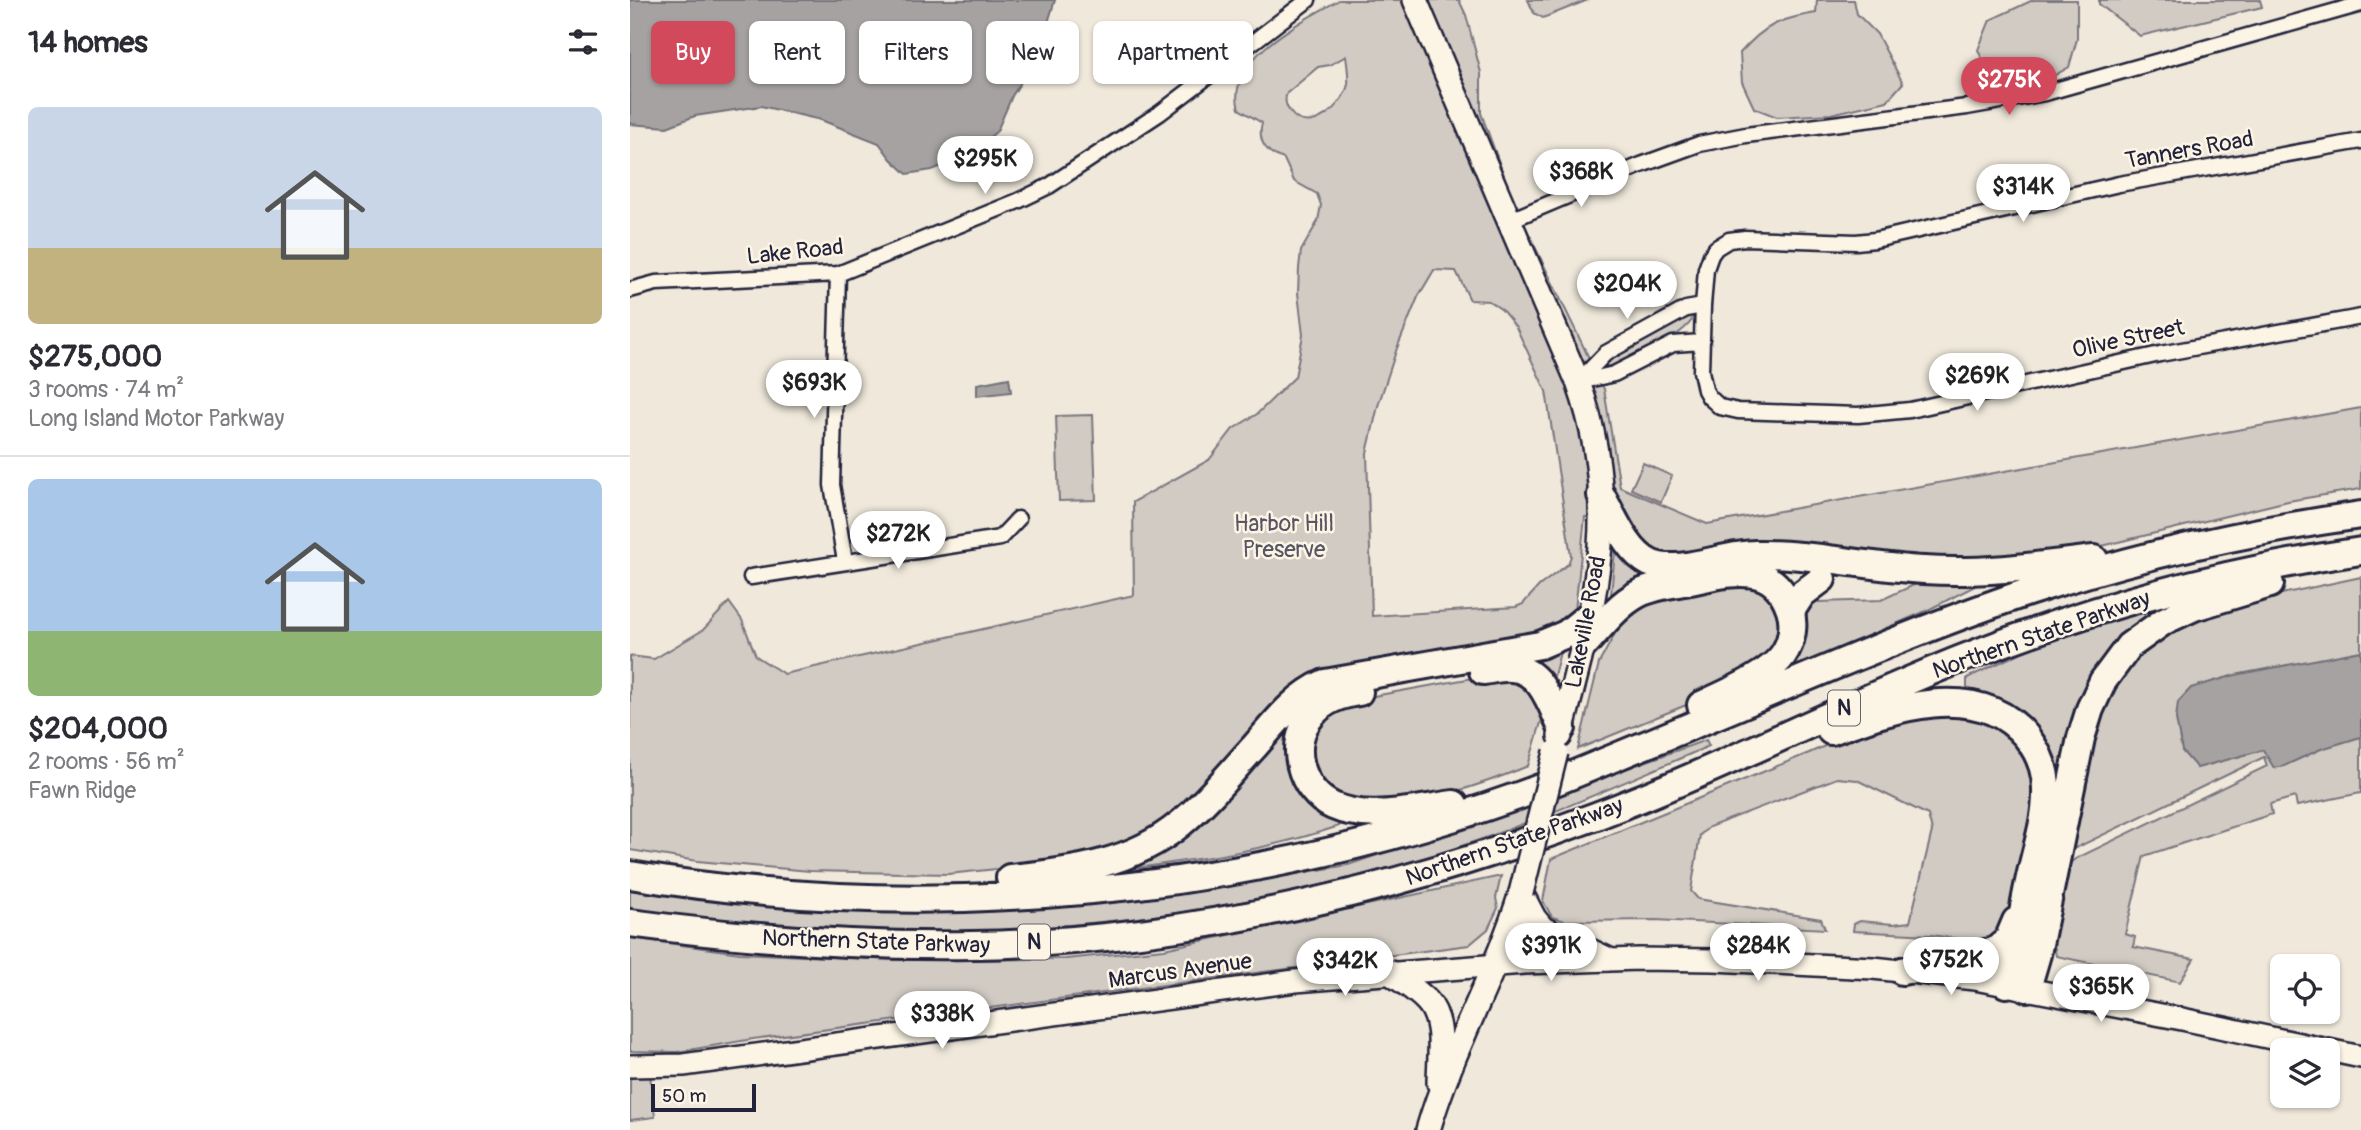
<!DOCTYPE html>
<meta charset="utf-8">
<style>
:root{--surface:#fff;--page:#f7f7f7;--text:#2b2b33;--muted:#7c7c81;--line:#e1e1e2;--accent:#d1495b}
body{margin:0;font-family:Pangolin,sans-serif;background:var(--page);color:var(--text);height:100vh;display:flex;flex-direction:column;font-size:26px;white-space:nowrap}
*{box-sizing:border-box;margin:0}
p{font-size:23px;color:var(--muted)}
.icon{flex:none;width:38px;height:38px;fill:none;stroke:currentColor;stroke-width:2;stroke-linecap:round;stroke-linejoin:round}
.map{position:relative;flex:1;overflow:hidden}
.side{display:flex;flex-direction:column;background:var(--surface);width:630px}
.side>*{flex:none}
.guide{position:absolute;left:21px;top:21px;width:665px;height:63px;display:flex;gap:14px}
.buttons{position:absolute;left:1640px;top:954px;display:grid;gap:14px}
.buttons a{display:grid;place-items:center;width:70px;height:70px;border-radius:10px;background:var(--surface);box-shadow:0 2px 5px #0004;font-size:35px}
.scale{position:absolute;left:21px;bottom:18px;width:105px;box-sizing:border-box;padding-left:7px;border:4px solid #22223b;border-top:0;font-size:19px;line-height:24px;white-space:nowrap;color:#22223b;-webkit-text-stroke:5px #fcf5e5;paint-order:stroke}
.price{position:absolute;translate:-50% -60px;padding:0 16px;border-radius:24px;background:#fff;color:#222;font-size:23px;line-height:46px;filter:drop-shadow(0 2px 4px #0008)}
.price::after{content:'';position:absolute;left:50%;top:42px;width:21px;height:16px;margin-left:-10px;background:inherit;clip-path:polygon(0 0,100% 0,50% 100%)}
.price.current{background:var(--accent);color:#fff}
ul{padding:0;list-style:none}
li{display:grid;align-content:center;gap:14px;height:371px;padding:0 28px}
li+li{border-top:2px solid var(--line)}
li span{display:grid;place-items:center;height:217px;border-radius:10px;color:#555}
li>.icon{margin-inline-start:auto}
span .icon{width:126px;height:126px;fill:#fffc;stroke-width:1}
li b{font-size:30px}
h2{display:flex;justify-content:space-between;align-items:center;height:84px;padding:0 28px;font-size:30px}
.chip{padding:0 24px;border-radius:10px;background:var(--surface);box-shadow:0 2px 5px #0004;font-size:24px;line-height:63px}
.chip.current{background:var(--accent);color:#fff}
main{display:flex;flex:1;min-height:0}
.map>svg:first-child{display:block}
.green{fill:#d1cbc3;stroke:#7a767f;stroke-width:2;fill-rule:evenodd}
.water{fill:#a6a2a2;stroke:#716f79;stroke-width:2}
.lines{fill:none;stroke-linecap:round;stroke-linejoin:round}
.minor-casing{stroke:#22223b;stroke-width:19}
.secondary-casing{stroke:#22223b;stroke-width:26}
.primary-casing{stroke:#22223b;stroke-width:28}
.motorway-casing{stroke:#22223b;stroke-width:32}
.minor{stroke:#fcf5e5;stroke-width:14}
.secondary{stroke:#fcf5e5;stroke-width:21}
.primary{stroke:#fcf5e5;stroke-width:23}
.motorway{stroke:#fcf5e5;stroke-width:26}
.primary-bridge-casing{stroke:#22223b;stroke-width:28;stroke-linecap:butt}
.primary-bridge{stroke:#fcf5e5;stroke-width:23}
.labels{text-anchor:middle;stroke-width:5;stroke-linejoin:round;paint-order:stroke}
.shield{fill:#fcf5e5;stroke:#63616e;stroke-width:2}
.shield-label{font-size:21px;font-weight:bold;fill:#22223b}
.street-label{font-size:23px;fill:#22223b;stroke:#fcf5e5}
.park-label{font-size:23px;fill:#575564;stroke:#fcf5e5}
</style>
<main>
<section class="side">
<h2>14 homes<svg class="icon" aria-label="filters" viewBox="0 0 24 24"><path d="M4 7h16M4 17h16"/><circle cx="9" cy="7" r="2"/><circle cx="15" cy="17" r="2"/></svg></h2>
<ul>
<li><span style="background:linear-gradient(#c9d6e8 65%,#c2b280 0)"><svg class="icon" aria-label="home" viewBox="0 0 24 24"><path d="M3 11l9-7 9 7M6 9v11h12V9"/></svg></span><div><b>$275,000</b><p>3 rooms · 74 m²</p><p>Long Island Motor Parkway</p></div></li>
<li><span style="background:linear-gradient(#a9c7e8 70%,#8fb573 0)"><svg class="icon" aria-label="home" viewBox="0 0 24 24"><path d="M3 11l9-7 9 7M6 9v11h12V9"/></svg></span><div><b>$204,000</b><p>2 rooms · 56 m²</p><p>Fawn Ridge</p></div></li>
</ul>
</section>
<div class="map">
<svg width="1731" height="1130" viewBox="0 0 1731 1130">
<rect width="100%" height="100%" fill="#efe8db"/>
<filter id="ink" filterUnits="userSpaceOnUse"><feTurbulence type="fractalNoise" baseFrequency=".0143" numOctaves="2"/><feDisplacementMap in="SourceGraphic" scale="14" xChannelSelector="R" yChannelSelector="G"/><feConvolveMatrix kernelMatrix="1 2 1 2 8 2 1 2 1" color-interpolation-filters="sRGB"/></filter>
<g filter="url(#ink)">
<path class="green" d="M709,0H829L836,15L851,73V113L885,206L876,210L884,230L895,226L974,389L990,487L1077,524L1731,408V489L1658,501L1476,545L1415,556L1364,559L1030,556L1009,544L993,517H955L945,610L937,620L905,636L695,671L556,805L510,838L435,862L318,874L180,871L67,861L0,850V656L24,659L73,630L99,602L112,620L126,656L154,674L504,595L503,502L579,460L603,429L627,414L665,377L673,335L668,293L669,268L671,251L688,221L691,205L687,194L664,181L654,159C637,154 627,142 632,123L609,109C594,59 674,20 709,0ZM716,56C717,65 719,75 718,84C714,105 679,137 661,113C656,107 654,100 657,93L688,67L700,65ZM804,270L826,271L840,300L859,301L872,310L886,327L916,391L941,556L938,564L909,586L893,604L886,607L742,616L737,453L748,406L767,348L788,297Z
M898,0H958L913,18L904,13Z
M1187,0H1224L1227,14L1247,34L1273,83L1257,101L1201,114L1147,117L1124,108L1112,82L1110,53C1135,25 1149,19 1186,13Z
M1403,0H1447V39L1439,67L1408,85H1364L1348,50L1360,20Z
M1469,0H1630L1632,7L1510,36L1469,4Z
M1064,317C1053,337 992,369 969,370L973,363L1053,318Z
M463,415L466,500L429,501L426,416Z
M1013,463L1042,476L1031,502L1001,489Z
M986,540L1029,571L983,600L981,595Z
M1731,577V793L1667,806L1665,797L1640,804L1642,814L1514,856L1495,934L1505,937L1503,947L1564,959L1550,982L1426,956L1424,944L1435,867L1445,859L1637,766L1634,757L1446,848L1437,844L1462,721L1518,637L1628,599Z
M1122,578L1149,602L1152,641L1138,659L1066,701L948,749L969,663L988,628L997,618L1023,595Z
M1299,578H1343L1345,586L1296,611L1154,672L1168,605L1180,599L1189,602L1251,600Z
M1532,604L1534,610L1504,630L1434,779L1426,781L1337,692V678L1392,652L1456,626Z
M931,648L923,680L887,659Z
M870,673L891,674L910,706L912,719L898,766C846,787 792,806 735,802C721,802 706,795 693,791L676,746L686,723L711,702Z
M668,705L659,754L710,816L709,826C636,851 561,860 486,871Z
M1346,711L1381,729L1403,758L1407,793L1379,925L1358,943L1301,935L1223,931L1224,924L1230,921L1263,924L1280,922L1302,831L1298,815L1227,780L1207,778L1079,827L1070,835L1061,891L1068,899L1191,919L1195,929L1026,920L935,921L922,917L913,901L921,859L1179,753L1252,721Z
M1076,740L1079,746C990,784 902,824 810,853C693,889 572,914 450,924C424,926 398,930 372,931C248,933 124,925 0,909V886L354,910L534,896L718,865L872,813Z
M871,876L866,898L868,908L858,929L839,945L123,1039L47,1052L0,1051V938L110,953L267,960L436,959L534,949Z
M0,1066H19L25,1117L0,1120Z"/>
<path class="water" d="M0,0H425L408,55L382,96L367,131L340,155L302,170L277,174L261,159L249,143L191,120L131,106L65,116L37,127L0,124Z
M379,378L381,392L347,396V384Z
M1731,651V737L1691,749L1654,766L1644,768L1633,750L1567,768L1552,751L1546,719L1548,702L1561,688L1605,675Z"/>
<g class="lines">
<defs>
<path id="minor" d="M1731,141L1489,184L1245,240L1226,242L1115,238L1099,240L1086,248L1081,255L1076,269L1073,306L1071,371L1075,390L1079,397L1090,407L1108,411L1228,415L1280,410L1530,354L1731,317
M878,221L1011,165L1069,144L1116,135L1337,107L1415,93L1731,4
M208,274L202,485L215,561
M0,290L26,283L208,274L388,201L419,186L530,113L678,0
M948,382L976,353L1056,309L1073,306
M949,382L984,374L1043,344L1072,342
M121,577L370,538L388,519"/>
<path id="secondary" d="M0,1066L53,1065L665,981L894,963L1009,959L1084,960L1243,968L1345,979L1552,1019L1731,1057"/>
<path id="primary" d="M785,0L948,382C994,513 963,608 930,736
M891,893L904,918L913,929L977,959
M761,973C773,982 787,990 797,1001C816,1021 809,1057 809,1083
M798,1130C822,1048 866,974 891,893"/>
<path id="motorway" d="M971,495C984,517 996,551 1020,563C1049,576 1094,554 1125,554C1180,553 1239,567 1294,570C1351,574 1408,566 1464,559
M1161,611L1172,594L1192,579
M954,645C970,628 987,605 1008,594C1024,586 1043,584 1060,581C1099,573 1143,559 1160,609C1165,624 1162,642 1153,655C1138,676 1095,694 1071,705
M853,671C862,670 872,667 881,668C911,669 921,705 932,728
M729,692C710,695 694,700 682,715C657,743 670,791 703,806C738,822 787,809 824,804
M1201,731C1261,709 1347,678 1396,736C1408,751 1416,769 1416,789C1417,817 1407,846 1401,873C1394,903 1390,933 1384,962L1376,984
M0,875C294,924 607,896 888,796C928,782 966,765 1005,749C1135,696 1265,637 1398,592C1506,556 1618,531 1731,515
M380,878C440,872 502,864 550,824C577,802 600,773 624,747C645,723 665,696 695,683L910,645L936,634L962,613
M0,923C114,938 227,947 342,945C557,942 766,891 966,816C1090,769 1208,708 1331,659C1459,608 1595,571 1731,551
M1272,971L1365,951L1378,940L1386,921
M1397,988L1407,954L1451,738L1460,709L1473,681L1499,646L1534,621L1564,607L1640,584"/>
</defs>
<use href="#minor" class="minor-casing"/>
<use href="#secondary" class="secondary-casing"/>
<use href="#primary" class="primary-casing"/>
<use href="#motorway" class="motorway-casing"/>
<use href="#minor" class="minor"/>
<use href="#secondary" class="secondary"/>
<use href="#primary" class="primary"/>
<use href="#motorway" class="motorway"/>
<defs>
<path id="primary-bridge" d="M891,893L926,752"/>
</defs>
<use href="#primary-bridge" class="primary-bridge-casing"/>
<use href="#primary-bridge" class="primary-bridge"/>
</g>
</g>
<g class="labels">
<g class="shield">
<rect x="1198" y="690.5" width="32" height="35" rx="5"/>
<rect x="388" y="924.5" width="32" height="35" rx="5"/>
</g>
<g class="shield-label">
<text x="1214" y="715">N</text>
<text x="404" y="949">N</text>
</g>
<g class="street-label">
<text transform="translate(1559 149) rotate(-10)" y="8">Tanners Road</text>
<text transform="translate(165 251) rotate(-6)" y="8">Lake Road</text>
<text transform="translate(1498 338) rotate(-12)" y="8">Olive Street</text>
<text transform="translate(955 622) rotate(-79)" y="8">Lakeville Road</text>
<text transform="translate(1411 634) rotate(-19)" y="8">Northern State Parkway</text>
<text transform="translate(884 841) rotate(-19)" y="8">Northern State Parkway</text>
<text transform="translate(246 941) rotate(2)" y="8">Northern State Parkway</text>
<text transform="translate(550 970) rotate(-8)" y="8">Marcus Avenue</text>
</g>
<g class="park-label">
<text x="654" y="531">Harbor Hill<tspan x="654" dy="26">Preserve</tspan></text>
</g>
</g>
</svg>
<div class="buttons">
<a><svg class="icon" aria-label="locate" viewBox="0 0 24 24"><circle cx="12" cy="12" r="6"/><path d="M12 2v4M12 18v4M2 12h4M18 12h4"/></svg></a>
<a><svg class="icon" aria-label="layers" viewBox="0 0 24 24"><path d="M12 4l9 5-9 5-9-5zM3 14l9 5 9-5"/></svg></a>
</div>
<div class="scale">50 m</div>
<b class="price current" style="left:1379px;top:117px">$275K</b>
<b class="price" style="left:355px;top:196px">$295K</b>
<b class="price" style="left:951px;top:209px">$368K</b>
<b class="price" style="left:1393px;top:224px">$314K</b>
<b class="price" style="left:997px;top:321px">$204K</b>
<b class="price" style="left:1347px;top:413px">$269K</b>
<b class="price" style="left:184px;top:420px">$693K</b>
<b class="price" style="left:268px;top:571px">$272K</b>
<b class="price" style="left:921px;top:983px">$391K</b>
<b class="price" style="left:1128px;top:983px">$284K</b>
<b class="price" style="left:1321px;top:997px">$752K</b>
<b class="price" style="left:715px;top:998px">$342K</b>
<b class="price" style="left:1471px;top:1024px">$365K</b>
<b class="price" style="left:312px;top:1051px">$338K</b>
<div class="guide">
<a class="chip current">Buy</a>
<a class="chip">Rent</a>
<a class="chip">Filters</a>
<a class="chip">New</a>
<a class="chip">Apartment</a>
</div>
</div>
</main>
